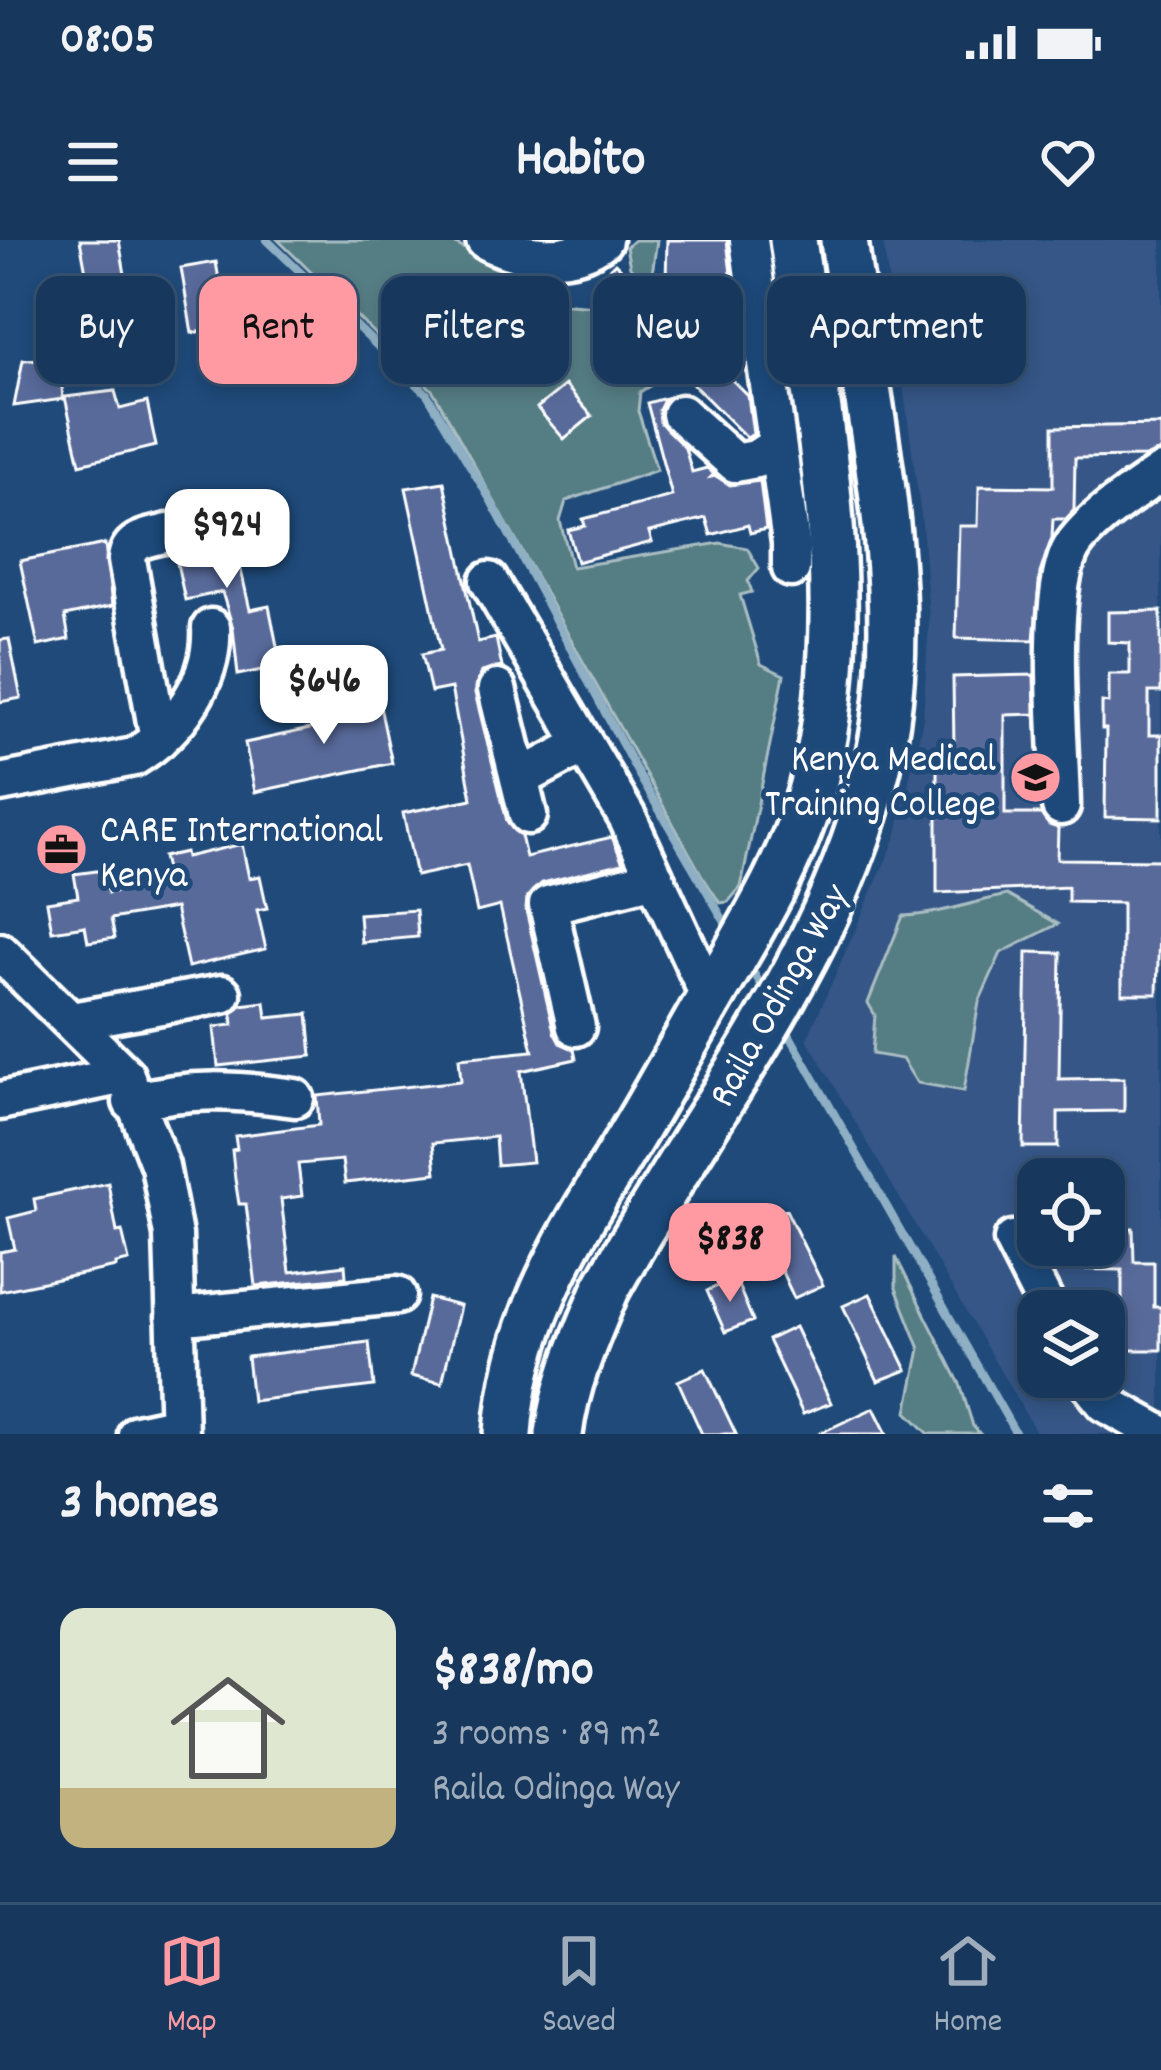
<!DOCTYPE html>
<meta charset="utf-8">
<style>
:root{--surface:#17385c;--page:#244365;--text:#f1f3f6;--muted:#9eacbb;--line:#365272;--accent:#ff9aa2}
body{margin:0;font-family:Dekko,sans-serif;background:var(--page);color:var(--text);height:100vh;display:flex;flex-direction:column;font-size:45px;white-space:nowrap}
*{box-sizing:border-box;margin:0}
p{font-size:39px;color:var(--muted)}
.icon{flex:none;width:66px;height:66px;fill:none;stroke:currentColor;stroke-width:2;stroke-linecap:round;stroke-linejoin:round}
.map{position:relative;height:1194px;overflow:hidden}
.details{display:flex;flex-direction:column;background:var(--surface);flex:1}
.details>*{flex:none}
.hud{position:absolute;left:36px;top:36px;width:1089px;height:108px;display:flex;gap:24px}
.tools{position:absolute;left:1017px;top:918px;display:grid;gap:24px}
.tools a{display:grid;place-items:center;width:108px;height:108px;border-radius:24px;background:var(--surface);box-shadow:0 6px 18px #0003,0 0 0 3px var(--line);font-size:60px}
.price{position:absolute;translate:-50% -102px;padding:0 27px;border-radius:24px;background:#fff;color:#222;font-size:39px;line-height:78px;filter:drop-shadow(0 3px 6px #0008)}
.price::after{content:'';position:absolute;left:50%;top:72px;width:36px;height:27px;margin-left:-18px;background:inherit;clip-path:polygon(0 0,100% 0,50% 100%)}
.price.on{background:var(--accent);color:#111}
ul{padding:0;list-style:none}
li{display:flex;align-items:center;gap:36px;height:300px;padding:0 60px}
li span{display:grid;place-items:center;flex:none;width:336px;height:240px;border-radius:24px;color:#555}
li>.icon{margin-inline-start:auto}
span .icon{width:144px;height:144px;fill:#fffc;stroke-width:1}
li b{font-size:51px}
h2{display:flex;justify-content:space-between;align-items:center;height:144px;padding:0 60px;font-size:51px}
.chip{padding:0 42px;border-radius:24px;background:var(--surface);box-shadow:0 6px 18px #0003,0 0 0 3px var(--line);font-size:42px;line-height:108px}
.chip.on{background:var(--accent);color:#111}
.status{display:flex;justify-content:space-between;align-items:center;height:84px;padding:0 60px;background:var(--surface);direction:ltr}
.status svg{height:33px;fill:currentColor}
header{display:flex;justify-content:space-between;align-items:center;height:156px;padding:0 60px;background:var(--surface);font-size:54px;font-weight:700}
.tabs{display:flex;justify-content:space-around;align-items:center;height:168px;border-top:3px solid var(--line);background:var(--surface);font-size:33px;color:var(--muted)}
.tabs a{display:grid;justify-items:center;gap:6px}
.tabs .on{color:var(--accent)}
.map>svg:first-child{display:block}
.built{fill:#345786;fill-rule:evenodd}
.green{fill:#557d84;stroke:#aabec2;stroke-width:3}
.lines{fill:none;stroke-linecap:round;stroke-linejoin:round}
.stream{stroke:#8fb0c4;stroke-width:8}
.building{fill:#596b9a;stroke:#fff;stroke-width:3}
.minor-casing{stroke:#fff;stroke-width:45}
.major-casing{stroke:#fff;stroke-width:54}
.minor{stroke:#1f4a7a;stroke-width:36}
.major{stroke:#1f4a7a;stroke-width:45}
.labels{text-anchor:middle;stroke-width:10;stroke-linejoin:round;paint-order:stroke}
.poi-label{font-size:39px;fill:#fff;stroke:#1f4a7a;text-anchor:end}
.street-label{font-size:39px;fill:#fff;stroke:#1f4a7a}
</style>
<div class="status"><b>08:05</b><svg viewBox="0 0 49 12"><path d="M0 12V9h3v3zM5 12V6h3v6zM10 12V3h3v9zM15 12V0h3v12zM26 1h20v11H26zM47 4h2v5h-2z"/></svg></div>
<header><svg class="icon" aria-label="menu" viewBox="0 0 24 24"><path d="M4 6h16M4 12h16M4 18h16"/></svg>Habito<svg class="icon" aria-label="heart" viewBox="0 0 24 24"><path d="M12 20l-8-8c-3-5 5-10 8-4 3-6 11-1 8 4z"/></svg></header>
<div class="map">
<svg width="1161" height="1194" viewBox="0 0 1161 1194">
<rect width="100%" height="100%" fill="#1f4a7a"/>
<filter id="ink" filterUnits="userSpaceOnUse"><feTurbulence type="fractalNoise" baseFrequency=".00833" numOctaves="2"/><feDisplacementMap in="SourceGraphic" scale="24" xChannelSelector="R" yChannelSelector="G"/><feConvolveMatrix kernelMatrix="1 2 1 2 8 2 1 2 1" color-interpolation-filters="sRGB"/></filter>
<g filter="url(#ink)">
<path class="built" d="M883,0H1161V1194H1037L807,799L896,597L923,479L929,380L922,283ZM1038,939H1104V1005H1038ZM1038,1071H1104V1137H1038Z"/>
<path class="green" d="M278,0H448L511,34L532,39L558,63L595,66L664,137L640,152L638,171L657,230L566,261L560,281L572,327L720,303L747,308L759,328L748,341L752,352L740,355L761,424L784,435L741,647L728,662L720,663L701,634L433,151Z
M634,0H657L652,34C679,57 711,54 744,64L726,84L702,93L630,27L626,7Z
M1007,655L1058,684L1001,713L979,762L964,851L917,843L902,819L872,814L875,775L868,763L903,676C938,675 972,662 1007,655Z
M896,1017L960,1144L973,1186L980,1194H929L907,1172L920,1109L896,1048Z"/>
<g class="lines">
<path class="stream" d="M267,0L427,154L491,261L637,532L730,691
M749,725L766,753
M785,787L1016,1194"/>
</g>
<path class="building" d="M80,0H119L136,97L99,103Z
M667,0H727L732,42L666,41Z
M216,22L227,87L192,93L181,28Z
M615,23L748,156L753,194L747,198L593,45Z
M935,106L970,107L969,128H935Z
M45,119L46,127L60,125L63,159L14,166L23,120Z
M565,145L592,176L564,199L537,168Z
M115,151L120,169L147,162L156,206L80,224L65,157Z
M665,158L659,170L660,182L685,208L692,232L707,228L714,234L711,237L716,236L730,245L760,241L766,289L750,293L748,285L711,295L706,278L649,292L652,302L577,322L568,290L585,286L583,279L672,256L647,163Z
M1161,185V211L1145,217L1075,218L1074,270L1066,279H1053L1052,298L1040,333L1034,400L956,398L959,286H978L979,246L1053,247V187Z
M444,242L478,402L496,398L502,427L482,432L475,453L507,581L521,596L526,617L612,597L623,623L542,643L527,657L526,670L554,792L560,803L574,809L576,819L521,831L532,922L497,925L495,897L433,903L436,933L345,943L342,920L298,924L302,956L281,959L290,1032L345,1025L346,1037L256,1046L246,964H239L235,939L232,910L237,909L235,896L319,885L317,856L461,841L459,818L533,811L500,666L477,672L467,625L416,636L403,573L472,559L451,448L431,452L422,414L441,410L406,248Z
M213,271L218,293L232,290L250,370L269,366L281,426L238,435L233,388L222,352L185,360L175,314L190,298L184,278Z
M105,304L112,366L65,376L69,399L38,406L20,321Z
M1161,371V452H1149V495H1161V578L1105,577L1106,489H1102V462L1109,463V434H1130V403L1108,402V372Z
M9,399L21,458L0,462V400Z
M1034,435L1035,474L1005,475V574H1041L1049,585L1058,588L1057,619L1161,620L1157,754H1122V663L1068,662V647L937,653V510H954L953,437Z
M375,443L392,523L255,552L245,503L351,480L345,450Z
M242,604L249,638L260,636L267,668L257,670L266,709L188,727L175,668L111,679L115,698L88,702L85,686L52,691L47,662L78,657L74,634L104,630L108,653L169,642L163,617L185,612L186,617Z
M416,670L418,697L361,702L359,674Z
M1027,712L1061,713L1059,839L1124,838V871L1058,872V907H1023Z
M265,762L267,778L308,774L312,816L218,826L214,787L233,785L232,774L241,765Z
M108,943L117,992L122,991L129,1021L116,1024V1027L0,1051V1012L15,1009L8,978L36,971L34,959Z
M786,970L823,1045L794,1058L759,982Z
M1104,988H1133L1134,1022H1154V1067H1161V1110H1109L1108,1067H1122V1030L1053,1029L1041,1005H1104Z
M735,1038L753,1081L725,1092L707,1051Z
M870,1054L907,1130L878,1141L843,1066Z
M429,1058L460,1066L442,1143L411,1136Z
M795,1087L831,1163L803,1174L768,1100Z
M369,1102L374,1146L252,1161L247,1117Z
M705,1129L736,1194H702L678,1141Z
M874,1168L887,1194H818Z"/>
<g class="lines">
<defs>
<path id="minor" d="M485,0C519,18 571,25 603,0
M749,0L791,303V328
M681,174L735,223L756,219L777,205
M489,341L628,579L710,758
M497,449L528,575
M159,499L127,320C129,298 150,298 168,293
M519,539L583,505
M0,543L134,517C177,491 214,440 211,388
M1061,566C1060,504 1046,364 1069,313C1082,284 1135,251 1161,233
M0,712L125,835L160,926L173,995L179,1194
M72,781L222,754
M576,787L548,665L655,638
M0,861L125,835
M132,862C189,847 237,850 295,858
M1013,1000L1049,1071
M175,1077L397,1055
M1084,1137L1105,1163L1160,1194
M137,1194L178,1185"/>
<path id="major" d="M508,1194C515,1085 562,1010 617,919C649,868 678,814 708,762C748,692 794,621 814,541C857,366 818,176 793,0
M559,1194C565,1143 586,1096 606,1049C705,868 856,689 886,480C908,325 864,155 844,0"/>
</defs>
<use href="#minor" class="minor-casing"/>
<use href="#major" class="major-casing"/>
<use href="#minor" class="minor"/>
<use href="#major" class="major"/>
</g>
</g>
<defs>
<symbol id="university-disc" viewBox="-11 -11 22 22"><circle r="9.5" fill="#ff9aa2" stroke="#1f4a7a"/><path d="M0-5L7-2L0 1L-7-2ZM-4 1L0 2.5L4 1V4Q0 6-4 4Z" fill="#111"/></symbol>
<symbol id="office-disc" viewBox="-11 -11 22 22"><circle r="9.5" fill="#ff9aa2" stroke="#1f4a7a"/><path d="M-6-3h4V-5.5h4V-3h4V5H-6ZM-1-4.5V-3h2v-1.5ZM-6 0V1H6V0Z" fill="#111"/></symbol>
</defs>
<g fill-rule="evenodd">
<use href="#university-disc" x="1006" y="508" width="59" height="59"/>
<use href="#office-disc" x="32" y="580" width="59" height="59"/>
</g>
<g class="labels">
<g class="poi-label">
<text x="996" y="530">Kenya Medical<tspan x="996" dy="45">Training College</tspan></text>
<text x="100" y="601" text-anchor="start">CARE International<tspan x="100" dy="45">Kenya</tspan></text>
</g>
<g class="street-label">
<text transform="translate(776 754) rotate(-61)" y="14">Raila Odinga Way</text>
</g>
</g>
</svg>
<div class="tools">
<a><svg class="icon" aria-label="locate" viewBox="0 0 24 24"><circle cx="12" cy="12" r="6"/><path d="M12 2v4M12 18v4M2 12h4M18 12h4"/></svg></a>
<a><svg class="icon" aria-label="layers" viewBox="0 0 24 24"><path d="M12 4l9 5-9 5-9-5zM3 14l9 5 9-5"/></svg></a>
</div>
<b class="price" style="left:227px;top:351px">$924</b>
<b class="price" style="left:324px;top:507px">$646</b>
<b class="price on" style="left:730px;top:1065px">$838</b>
<div class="hud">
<a class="chip">Buy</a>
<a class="chip on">Rent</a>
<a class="chip">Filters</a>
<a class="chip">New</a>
<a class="chip">Apartment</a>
</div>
</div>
<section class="details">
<h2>3 homes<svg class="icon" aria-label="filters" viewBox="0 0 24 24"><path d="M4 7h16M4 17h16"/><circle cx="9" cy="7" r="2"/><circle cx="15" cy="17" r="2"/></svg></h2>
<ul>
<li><span style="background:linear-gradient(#dfe7d0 75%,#c2b280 0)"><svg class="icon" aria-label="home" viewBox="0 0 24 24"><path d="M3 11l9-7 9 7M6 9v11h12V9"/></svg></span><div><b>$838/mo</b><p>3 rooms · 89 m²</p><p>Raila Odinga Way</p></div></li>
</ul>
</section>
<nav class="tabs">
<a class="on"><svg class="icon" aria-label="map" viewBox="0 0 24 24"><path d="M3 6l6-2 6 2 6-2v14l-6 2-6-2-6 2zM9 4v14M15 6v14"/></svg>Map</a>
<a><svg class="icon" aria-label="saved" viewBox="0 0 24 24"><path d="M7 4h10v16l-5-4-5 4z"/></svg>Saved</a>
<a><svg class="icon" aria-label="home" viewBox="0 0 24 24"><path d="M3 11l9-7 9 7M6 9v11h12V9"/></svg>Home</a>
</nav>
